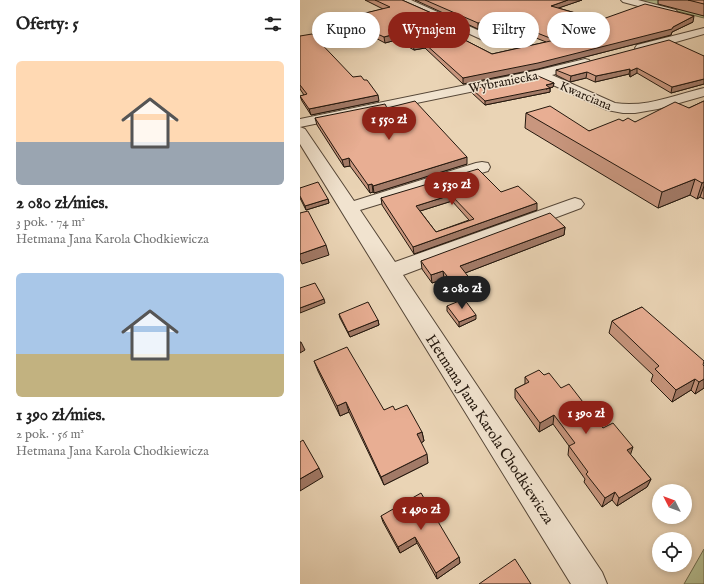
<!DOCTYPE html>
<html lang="pl">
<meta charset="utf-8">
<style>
:root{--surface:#fff;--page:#f6f6f6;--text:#222;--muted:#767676;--accent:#8f2418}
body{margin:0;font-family:"IM FELL English",serif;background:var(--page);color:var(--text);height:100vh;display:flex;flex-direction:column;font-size:15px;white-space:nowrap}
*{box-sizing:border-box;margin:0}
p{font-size:13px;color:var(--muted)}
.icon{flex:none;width:22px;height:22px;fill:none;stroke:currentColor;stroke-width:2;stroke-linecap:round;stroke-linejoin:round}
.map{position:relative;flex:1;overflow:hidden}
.drawer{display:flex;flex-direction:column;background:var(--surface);width:300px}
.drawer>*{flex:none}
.top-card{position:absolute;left:12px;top:12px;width:332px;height:36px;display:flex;gap:8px}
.needle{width:26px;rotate:312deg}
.fabs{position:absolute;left:352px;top:484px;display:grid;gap:8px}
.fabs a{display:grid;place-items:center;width:40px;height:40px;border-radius:50%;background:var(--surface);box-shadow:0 2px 6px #0003;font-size:20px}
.price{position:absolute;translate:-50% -34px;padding:0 9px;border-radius:14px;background:var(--accent);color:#fff;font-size:13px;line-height:26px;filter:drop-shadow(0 1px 2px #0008)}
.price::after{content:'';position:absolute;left:50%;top:24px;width:12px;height:9px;margin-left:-6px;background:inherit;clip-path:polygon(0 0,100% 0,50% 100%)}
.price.selected{background:#222;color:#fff}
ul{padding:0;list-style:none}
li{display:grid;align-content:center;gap:8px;height:212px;padding:0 16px}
li span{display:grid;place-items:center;height:124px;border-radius:6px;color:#555}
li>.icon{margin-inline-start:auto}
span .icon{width:72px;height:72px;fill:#fffc;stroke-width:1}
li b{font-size:17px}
h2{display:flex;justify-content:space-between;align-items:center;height:48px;padding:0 16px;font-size:17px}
.pill{padding:0 14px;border-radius:18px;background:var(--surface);box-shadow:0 2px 6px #0003;font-size:14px;line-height:36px}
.pill.selected{background:var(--accent);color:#fff}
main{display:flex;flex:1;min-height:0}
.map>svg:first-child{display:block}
.green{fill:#b4bd90;stroke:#6c6a4e}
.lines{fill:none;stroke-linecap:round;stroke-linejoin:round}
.minor-casing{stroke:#554637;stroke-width:2}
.minor{fill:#f1e3cf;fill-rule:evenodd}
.wall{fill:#c8967e;stroke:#23170d;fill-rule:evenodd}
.shaded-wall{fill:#a27a67;stroke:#23170d}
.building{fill:#e8ae93;stroke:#23170d;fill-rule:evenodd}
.labels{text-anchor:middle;stroke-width:3;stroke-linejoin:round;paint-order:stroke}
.far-street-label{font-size:13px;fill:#23170d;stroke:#f1e3cf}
.street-label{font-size:15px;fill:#23170d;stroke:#f1e3cf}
</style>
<main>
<section class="drawer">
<h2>Oferty: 5<svg class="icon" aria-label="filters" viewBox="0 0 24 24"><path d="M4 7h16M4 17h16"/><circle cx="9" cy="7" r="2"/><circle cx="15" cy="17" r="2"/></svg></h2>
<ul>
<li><span style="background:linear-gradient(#ffd9b3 65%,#9aa5b1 0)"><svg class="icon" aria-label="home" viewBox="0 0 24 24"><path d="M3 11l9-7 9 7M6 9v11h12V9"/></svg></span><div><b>2 080 zł/mies.</b><p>3 pok. · 74 m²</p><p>Hetmana Jana Karola Chodkiewicza</p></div></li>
<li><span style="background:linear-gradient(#a9c7e8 65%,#c2b280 0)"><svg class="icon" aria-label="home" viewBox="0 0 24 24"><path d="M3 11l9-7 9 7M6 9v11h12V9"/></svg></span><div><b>1 390 zł/mies.</b><p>2 pok. · 56 m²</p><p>Hetmana Jana Karola Chodkiewicza</p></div></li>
</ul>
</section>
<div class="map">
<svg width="404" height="584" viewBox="0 0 404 584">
<rect width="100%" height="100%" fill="#ead4b5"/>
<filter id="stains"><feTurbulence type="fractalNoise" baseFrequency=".005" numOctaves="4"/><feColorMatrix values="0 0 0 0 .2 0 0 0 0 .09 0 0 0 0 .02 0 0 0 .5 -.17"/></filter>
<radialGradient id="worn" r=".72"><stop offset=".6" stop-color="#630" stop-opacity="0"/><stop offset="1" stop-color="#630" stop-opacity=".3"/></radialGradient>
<path class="green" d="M334,0H378L404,6V18Z
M404,549V584H384Z"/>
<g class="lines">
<defs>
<path id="minor" d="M98,0H111L193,37L195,39L193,41H185L100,2Z
M321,0H338L376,10L377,12L372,15L323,2Z
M404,28V34L341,52L337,51L335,48L337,45Z
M285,59L289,60L291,63L289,66L252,75L315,103C346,108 374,95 404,88V96L358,109L335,113H323L307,110L238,78L0,127L5,129L54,201L176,163L182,162L188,163L190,167L188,171L60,210L95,262L269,200L275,198L281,200L284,204L281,208L103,275L302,572L307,584H271L0,144V119L239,70Z"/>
</defs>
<use href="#minor" class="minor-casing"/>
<use href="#minor" class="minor"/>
</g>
<path class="wall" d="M65,0H102L163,27V33L159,34V37L192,54L246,42L199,23L178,29L115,0H282L258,8L300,20L393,22L372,32L371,35L238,69L163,84L125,48L114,50L96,40L85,43L70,35L33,43L17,30L16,25L83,9Z
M358,0H404V16L358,4Z
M0,36L53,77L79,101L11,115L2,101L0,96L4,95L0,89Z
M404,56V84L371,93L337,73L330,77L329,74L295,82L286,78L270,82L256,75V70Z
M254,83L253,87L250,88V92L185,105L172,93V89Z
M404,101V199L400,197L397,199L390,195L358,208L225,128L226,113L289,131L323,121L335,122L389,108Z
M15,118L167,164L74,193L73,192L70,193L50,166L44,167L17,125Z
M0,188L28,199L29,203L6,210L0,198Z
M201,192L237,210L114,254L82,205L81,198ZM152,201L169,220L136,232L120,211Z
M265,227L264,235L165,273L171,288L155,295L144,279L132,283L122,269L121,261Z
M147,306L176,319L159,327L147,311Z
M342,307L404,388L395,394L391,390L372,402L351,381L353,375L309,333L312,321Z
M39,314L78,320L79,325L50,337L40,318Z
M14,361L84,410H95L122,432L124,441L121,443L128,463L84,485L49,412L40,416L18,371Z
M244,375L261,388L303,428L331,455L351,479L347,487L317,506L312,500L302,507L284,482L285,479L268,455L269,446L253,424L239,432L215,398V389L225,384V377Z
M81,516L159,557L160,563L137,579L117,543L100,553L83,522Z"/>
<path class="shaded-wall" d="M268,0H282L250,11L251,6Z
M394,16L393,22L372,32L371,35L238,69L163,84V78L373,27Z
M199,18V23L178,29V23Z
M163,27V33L159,34V38L154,39L153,30Z
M69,30L70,35L33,43L31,38Z
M95,34L96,40L85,43L84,37Z
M124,43L125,48L114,50L113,44Z
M337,68V73L330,77V71Z
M330,69L329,74L295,82L296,76Z
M287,72L286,78L270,82L271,76Z
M404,79V84L371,93L372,87Z
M254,83L253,87L246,89L250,88V92L185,105V101Z
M78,95L79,101L11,115L9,109Z
M167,157V164L74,193L73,186Z
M49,158L50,166L44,167L42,160Z
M395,179L390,195L358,208L362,192Z
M404,182V186L400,197L397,199L402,183Z
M72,184L73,192L70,193L68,185Z
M151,195L152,201L117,212L116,206Z
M28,199L29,203L6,210L5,206Z
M237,203V210L114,254L113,247Z
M265,227L264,235L160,275V266Z
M26,245L29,255L2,264L0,259V254Z
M143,271L144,279L132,283L131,275Z
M171,280V288L155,295V286Z
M24,299L25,303L0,313V308Z
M176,315V319L159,327V322Z
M78,320L79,325L50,337L48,332Z
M0,342H1L5,350L0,353Z
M395,379L391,390L372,402L376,390Z
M404,379V388L395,394L399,382Z
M46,402L49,412L40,416L37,406Z
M254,415L253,424L239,432L240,423Z
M122,432L124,441L119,444L117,434Z
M333,447L330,456L327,450Z
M127,454L128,463L84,485L81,477Z
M19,468L23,477L0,491V479Z
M351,479L347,487L317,506L319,498Z
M315,492L312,500L302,507L305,498Z
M115,537L117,543L100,553L98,547Z
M159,557L160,563L137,579L136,573Z"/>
<path class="building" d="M75,0H102L163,27L153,30L159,32L153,34L192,54L255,40L199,18L178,23L125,0H268L251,6L300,20L345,4L394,16L373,27L372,29L238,63L163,78L124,43L113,44L95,34L84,37L69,30L31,38L16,25L90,7Z
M388,0H404V4Z
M12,34L53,77L61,76L64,80H67L78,95L9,109L0,96L7,94L0,85V36Z
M369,40L404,56V79L372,87L337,68L330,71V69L296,76L287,72L271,76L256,70Z
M238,76L254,83L246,85L250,88L185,101L172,89Z
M115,101L167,157L73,186L72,184L68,185L49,158L42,160L15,118L85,104L87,108Z
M404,101V182L402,183L395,179L362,192L226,113L250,106L289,131L319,119L323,121L328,118L335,122L375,102L389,108Z
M178,169L201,192L218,186L237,203L113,247L81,198ZM151,195L174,219L136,232L116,206Z
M18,182L28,199L5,206L0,196V188Z
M8,211L26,245L0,254V213Z
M250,213L265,227L160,266L171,280L155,286L143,271L131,275L121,261Z
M15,283L24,299L0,308V288Z
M164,299L176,315L159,322L147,306Z
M68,302L78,320L48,332L39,314Z
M342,307L404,361L403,365L404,366V379L399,382L395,379L376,390L355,369L359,366L312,321Z
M47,347L84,410L93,406L95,410L107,405L122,432L117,434L127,454L81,477L46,402L37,406L14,361Z
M239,370L244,375L249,373L261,388L269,384L303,428L313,423L333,447L327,450L351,479L319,498L315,492L305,498L286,474L288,472L269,446L275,443L254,415L240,423L215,389L229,382L225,377Z
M3,440L19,468L0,479V442Z
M121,493L159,557L136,573L115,537L98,547L81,516Z
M215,559L231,584H179Z"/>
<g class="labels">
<g class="far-street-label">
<text transform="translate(203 81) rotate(-11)" y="5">Wybraniecka</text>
<text transform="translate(286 95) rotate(23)" y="5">Kwarciana</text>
</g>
<g class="street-label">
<text transform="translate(190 429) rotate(57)" y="5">Hetmana Jana Karola Chodkiewicza</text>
</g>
</g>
<rect width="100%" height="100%" filter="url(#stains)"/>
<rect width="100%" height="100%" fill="url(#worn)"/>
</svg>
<div class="fabs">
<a><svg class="needle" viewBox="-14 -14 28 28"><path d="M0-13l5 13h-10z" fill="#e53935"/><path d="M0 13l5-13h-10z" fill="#767676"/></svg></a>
<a><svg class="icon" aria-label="locate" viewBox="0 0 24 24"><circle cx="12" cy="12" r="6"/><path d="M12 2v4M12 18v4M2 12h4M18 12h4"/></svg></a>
</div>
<b class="price" style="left:89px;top:141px">1 550 zł</b>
<b class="price" style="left:152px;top:206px">2 530 zł</b>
<b class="price selected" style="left:162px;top:310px">2 080 zł</b>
<b class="price" style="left:286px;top:435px">1 390 zł</b>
<b class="price" style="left:121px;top:531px">1 490 zł</b>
<div class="top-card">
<a class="pill">Kupno</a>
<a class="pill selected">Wynajem</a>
<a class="pill">Filtry</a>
<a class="pill">Nowe</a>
</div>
</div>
</main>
